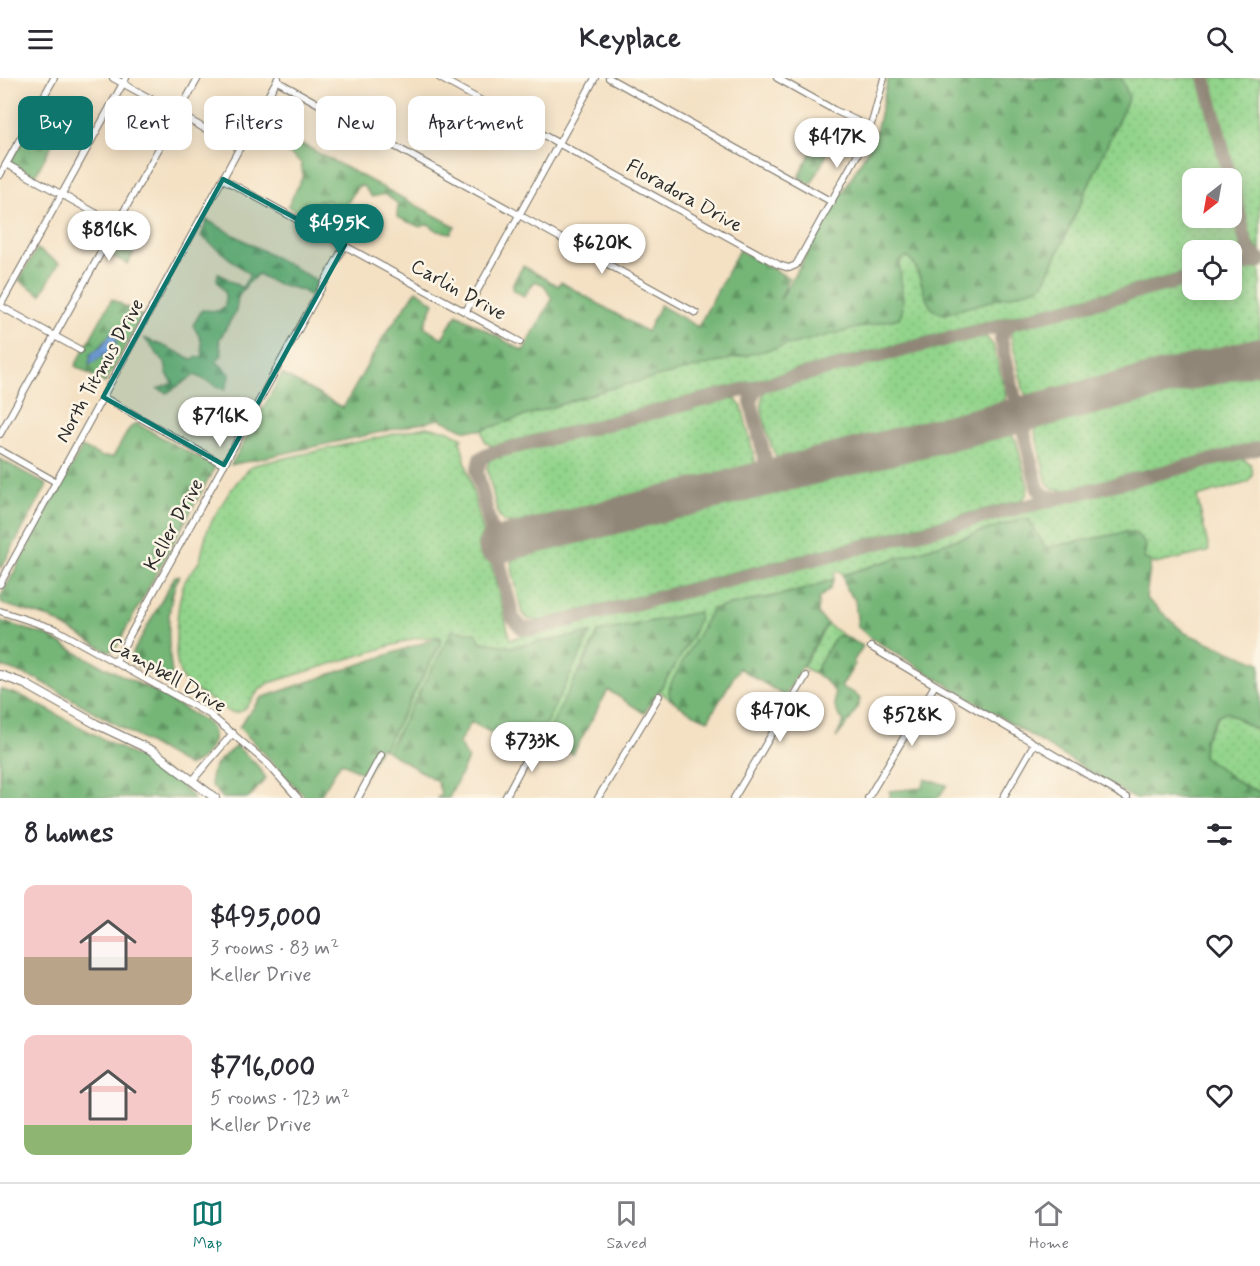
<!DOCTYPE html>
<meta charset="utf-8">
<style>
:root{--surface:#fff;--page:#f7f7f7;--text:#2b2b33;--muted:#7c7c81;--line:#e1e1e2;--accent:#0f766e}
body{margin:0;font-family:Mynerve,sans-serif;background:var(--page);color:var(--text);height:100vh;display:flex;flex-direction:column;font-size:22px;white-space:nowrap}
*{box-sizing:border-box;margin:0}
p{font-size:20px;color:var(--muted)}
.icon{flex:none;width:33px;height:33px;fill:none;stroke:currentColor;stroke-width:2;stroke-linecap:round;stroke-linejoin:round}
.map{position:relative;height:720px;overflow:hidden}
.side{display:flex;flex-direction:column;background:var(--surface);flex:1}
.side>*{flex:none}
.guide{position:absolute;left:18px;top:18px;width:600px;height:54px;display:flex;gap:12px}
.needle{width:39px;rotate:211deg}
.fabs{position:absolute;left:1182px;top:90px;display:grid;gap:12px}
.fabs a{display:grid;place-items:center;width:60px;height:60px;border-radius:12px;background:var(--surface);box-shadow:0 3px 15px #0003;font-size:30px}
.price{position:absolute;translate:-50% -51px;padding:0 14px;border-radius:21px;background:#fff;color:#222;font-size:20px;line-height:39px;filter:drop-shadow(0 2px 3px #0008)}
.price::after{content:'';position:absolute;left:50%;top:36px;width:18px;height:14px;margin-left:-9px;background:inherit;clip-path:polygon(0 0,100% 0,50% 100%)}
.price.on{background:var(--accent);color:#fff}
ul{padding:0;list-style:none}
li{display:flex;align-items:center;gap:18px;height:150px;padding:0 24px}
li span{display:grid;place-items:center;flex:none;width:168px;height:120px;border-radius:12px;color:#555}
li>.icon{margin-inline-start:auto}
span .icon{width:72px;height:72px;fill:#fffc;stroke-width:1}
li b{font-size:26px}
h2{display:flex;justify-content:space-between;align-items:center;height:72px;padding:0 24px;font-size:26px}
.tag{padding:0 21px;border-radius:12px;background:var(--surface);box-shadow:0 3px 15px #0003;font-size:21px;line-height:54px}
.tag.on{background:var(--accent);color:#fff}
header{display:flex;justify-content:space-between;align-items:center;height:78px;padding:0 24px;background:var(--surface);font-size:27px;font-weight:700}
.tab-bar{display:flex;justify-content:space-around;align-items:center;height:84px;border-top:2px solid var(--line);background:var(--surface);font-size:16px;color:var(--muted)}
.tab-bar a{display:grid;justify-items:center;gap:3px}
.tab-bar .on{color:var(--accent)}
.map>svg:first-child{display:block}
.grass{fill:url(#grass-dots);stroke:#5e805b;stroke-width:1.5}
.forest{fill:url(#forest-firs);stroke:#507051;stroke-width:1.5;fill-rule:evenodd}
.water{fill:url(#water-waves);stroke:#4e6582;stroke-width:1.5}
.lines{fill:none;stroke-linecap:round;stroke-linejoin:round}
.taxiway{stroke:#908678;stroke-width:14}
.runway{stroke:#908678;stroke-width:36}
.minor-casing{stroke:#716b61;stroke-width:8}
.secondary-casing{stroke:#716b61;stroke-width:10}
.minor{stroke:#fff;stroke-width:6}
.secondary{stroke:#fff;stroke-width:8}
.marked{fill:#0f766e;fill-opacity:0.2;stroke:#0f766e;stroke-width:4.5;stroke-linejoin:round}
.labels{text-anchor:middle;stroke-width:5;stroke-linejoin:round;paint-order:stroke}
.street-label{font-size:20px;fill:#2b2b2b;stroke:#fcf5e5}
</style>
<header><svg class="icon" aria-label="menu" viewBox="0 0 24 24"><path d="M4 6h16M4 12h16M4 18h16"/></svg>Keyplace<svg class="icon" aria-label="search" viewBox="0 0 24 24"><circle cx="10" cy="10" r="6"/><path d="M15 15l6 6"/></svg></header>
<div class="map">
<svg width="1260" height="720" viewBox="0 0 1260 720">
<defs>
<pattern id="grass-dots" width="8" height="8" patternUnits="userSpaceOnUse" patternTransform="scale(1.5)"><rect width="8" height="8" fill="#92d48b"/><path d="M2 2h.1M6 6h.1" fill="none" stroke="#7eb678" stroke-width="1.8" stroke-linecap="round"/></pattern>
<pattern id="forest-firs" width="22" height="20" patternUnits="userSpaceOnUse" patternTransform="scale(1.5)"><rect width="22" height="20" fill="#75b677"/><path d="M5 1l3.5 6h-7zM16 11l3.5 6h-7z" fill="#609462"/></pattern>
<pattern id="water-waves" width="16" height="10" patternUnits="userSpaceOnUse" patternTransform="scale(1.5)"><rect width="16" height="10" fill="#709fd9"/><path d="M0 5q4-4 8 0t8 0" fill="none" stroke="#5c82b0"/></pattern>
</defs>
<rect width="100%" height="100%" fill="#fcf5e5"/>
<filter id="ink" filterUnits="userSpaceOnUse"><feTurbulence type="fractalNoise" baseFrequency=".0167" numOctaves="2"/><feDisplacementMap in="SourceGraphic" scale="12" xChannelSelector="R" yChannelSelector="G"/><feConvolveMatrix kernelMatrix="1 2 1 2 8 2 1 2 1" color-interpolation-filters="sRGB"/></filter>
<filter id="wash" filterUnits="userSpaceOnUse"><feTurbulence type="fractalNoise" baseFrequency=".008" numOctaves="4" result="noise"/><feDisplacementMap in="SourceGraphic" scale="24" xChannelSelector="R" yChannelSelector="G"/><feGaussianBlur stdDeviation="1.35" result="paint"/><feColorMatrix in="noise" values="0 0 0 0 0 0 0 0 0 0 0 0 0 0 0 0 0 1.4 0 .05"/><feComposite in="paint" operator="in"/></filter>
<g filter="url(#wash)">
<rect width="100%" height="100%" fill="#f4e1c4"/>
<path class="grass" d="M1121,0H1200L1225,100H1192V140H1232V127L1242,168L1239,178L1232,183V172H1192V193L492,368L485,364L482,352L608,311L899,192L900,182L907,179L913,183L929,225L934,232L1044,205L1129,19Z
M1211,0H1260V173L1252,165Z
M329,122L332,126L325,136L318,138L309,134L308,130L312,125L319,123Z
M1260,188V264L1038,320L1028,318L1024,314L1011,259L1013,252L1018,248L1192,204V212H1227L1229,216L1232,212V195Z
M979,257L987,260L993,267L1006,317L1004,324L997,330L788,382L777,380C771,370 759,331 762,320C763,314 765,312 770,309Z
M1260,288V364L1065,412L1054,411L1047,405L1035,354L1038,347L1046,343Z
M727,320L736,322L742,329L755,383L752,388L745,392L522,449L503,443L498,436L487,390L489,383L495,378Z
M426,349L449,353L463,360L460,362L510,561L829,481L836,482L838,479L1240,380L1251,386C1253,395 1254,400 1246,405L1197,419L1209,472L1207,474L1155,486L1144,481L1145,467L1136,456L1127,454L1045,470L1029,443L1022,441L843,497L839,493L835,494L834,501L803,512L712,531L669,614L671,622L659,613L663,607L629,548L598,554C591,573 547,650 549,663L540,657L590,555L512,569L481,564L453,552L389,672L390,675L384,671L440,567L439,559L416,560L269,605C264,608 260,611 257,615C248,625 245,638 230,634C221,628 189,610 184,603C170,585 177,529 183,508C186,497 197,489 200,482C203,472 204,460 208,451C217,432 237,399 254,387Z
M999,354L1009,355L1016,362L1028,409L1027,416L1022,422L539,543L528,541L522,535L511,485L516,476L525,472Z
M827,546L844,558H836L814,595L803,589Z
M1225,634C1237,638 1244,646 1256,651L1260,659V714L1242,707L1203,678L1204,662L1219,637Z"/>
<path class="forest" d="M888,0H1121L1129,19L1044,205L1038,210L944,236C940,235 937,234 934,232C920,221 924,190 907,179L900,182C898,197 908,230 899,240L608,311L482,352H464L440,341L231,387L282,296L343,330L384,258L417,212L434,225L424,248L442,260L457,236L523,273L552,221L544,207L535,203L524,218L513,212V205L523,188L558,208L561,204L647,254L660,227L698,249L739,172L789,200L780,222L875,59Z
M35,42L58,55L35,98L12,85V81Z
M285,57L455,148L451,155L438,153L428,146L420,149L397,139L398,126L385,116L372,119L363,108H358L333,148L322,149L291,131L288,128L303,98L301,85L284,72ZM329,122L332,126L325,136L318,138L309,134L308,130L312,125L318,123Z
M814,69L827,76L811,106L798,99Z
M207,142L318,203L310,218L301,212L274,205L258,196L247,206L238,219L236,233L219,262L222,277L216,283L230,296L225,312L195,297L167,315L158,311L173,305L167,296L165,285L144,260L171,271L191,281L203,278L201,262L193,247L202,232L218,233L225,228V214L217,202L218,195L242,210L250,197L201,158Z
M116,152H120L139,164L128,186L106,175Z
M37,171L59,185L41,217L19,202Z
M112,221L142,238L105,305L75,288Z
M136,345L215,389L114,573H107L50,540L2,526L0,520L82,369L102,379H113L129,351Z
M0,381L47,407L0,492Z
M1022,441L1029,442L1046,470L1127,454L1136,456L1146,467L1144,481L1151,483L1146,520L1185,555L1260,585V659L1256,651C1244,646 1237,638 1225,634L1218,637L1204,662L1203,678L1242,707L1260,714V720H1133L871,560L858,549L855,522L846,511L843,497Z
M175,498H179C165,527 168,571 173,602L171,605L131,585V578Z
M834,501L830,511L819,520L818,536L827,546L785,618L739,590L708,642C698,638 669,626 669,614C669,611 670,608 671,605L712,531L803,512Z
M699,534C701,553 656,617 644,635L608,612L573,676L549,663C546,648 581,593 589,576C593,569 595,561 598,554Z
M0,543L46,557L79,576L155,614L207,644C223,661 205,682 188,688L39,602L0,588Z
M453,552L476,555L481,564L512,569L591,555L540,657L535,656L524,672L471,644L459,665L468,681L449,720H437L441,715L437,703L390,675L388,672Z
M836,558H844L863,568L853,584L855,586L841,609L854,615L860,621C856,637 846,647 836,660L844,643C834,634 834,626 835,614L824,601L814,595Z
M440,559V566L384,671L380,669L366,697L341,684L319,720H306L239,649L261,620Z
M0,611L24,619L169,696L194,720H0Z
M236,668L256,686L266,700L249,720H223L211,707C210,686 221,681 236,668Z
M925,701L947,707L938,720H890V713L922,710Z"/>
<path class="water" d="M116,248L117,259L115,270L89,287L91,276L102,267Z"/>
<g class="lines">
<path class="taxiway" d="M1205,0L1230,100
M1232,105L1247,169L1252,177L1260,181
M1232,190L1260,183
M1192,200L487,376L480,381L477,394L513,540L522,550L534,551L1260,370
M761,307L753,315L751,324L766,385L773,393L786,396
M1037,333L1027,342L1024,355L1038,411L1046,418L1056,420
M1004,341L1012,334L1016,325L1001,261L1004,252L1013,244
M751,404L762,396L765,382"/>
<path class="runway" d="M495,468L1260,277"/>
</g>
</g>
<g filter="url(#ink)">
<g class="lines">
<defs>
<path id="minor" d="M113,0L240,70
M440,0L779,187L789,190L796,187L861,70L873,41L884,0
M609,0L832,124
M777,0L834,32L870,49
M277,3L696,235
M6,86L141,160
M0,97L54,0
M223,101L520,264
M0,228L126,0
M0,228L80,272
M466,233L595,0
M103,319L224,387
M0,356L198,0
M0,372L56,404
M0,506L278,0
M0,533L55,551L209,636L268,686L298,720
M871,569L1127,720
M115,584L345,167
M193,702L233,655
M358,720L381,677
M505,720L536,662
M598,720L659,618
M734,720L806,598
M868,720L935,607
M1003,720L1034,666"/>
<path id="secondary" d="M0,597L25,606L96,646L153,673L215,720"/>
</defs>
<use href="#minor" class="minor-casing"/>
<use href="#secondary" class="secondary-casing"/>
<use href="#minor" class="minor"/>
<use href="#secondary" class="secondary"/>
</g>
</g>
<path class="marked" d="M223,101L345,167L224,387L103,319Z"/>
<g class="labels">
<g class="street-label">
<text transform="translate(685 117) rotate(29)" y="7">Floradora Drive</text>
<text transform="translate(459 211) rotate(29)" y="7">Carlin Drive</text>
<text transform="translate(99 292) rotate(-61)" y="7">North Titmus Drive</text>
<text transform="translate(173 446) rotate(-61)" y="7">Keller Drive</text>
<text transform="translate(168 596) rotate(30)" y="7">Campbell Drive</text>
</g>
</g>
</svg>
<div class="fabs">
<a><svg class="needle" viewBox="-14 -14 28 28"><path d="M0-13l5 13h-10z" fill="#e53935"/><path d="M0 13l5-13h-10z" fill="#7c7c81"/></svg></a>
<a><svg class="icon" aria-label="locate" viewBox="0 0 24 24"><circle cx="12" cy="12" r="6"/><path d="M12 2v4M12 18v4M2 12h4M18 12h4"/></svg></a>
</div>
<b class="price" style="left:837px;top:91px">$417K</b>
<b class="price on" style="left:339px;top:177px">$495K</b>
<b class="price" style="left:109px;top:184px">$816K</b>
<b class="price" style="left:602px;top:197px">$620K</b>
<b class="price" style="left:220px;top:370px">$716K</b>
<b class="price" style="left:780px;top:665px">$470K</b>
<b class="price" style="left:912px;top:669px">$528K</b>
<b class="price" style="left:532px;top:695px">$733K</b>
<div class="guide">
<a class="tag on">Buy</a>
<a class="tag">Rent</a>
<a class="tag">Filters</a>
<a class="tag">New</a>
<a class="tag">Apartment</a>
</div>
</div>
<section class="side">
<h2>8 homes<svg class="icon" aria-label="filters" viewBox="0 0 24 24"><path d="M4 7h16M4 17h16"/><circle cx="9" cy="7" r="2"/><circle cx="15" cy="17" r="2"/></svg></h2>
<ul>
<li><span style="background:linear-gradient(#f6c9c9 60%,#b9a48a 0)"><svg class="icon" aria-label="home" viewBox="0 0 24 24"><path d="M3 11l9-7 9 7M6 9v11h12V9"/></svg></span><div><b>$495,000</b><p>3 rooms · 83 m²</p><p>Keller Drive</p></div><svg class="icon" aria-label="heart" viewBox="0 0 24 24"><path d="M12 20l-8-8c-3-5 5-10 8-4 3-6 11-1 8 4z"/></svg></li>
<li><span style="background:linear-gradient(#f6c9c9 75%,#8fb573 0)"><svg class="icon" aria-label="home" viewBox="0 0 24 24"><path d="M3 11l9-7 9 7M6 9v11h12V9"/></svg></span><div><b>$716,000</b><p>5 rooms · 123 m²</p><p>Keller Drive</p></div><svg class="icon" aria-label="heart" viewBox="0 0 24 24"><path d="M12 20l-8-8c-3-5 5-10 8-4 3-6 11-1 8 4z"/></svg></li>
</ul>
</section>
<nav class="tab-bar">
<a class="on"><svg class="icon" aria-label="map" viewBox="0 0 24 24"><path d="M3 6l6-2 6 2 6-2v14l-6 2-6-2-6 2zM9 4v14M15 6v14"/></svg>Map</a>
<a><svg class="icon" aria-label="saved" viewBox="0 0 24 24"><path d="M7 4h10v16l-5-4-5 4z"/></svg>Saved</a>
<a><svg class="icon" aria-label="home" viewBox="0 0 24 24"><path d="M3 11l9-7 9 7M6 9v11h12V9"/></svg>Home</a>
</nav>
